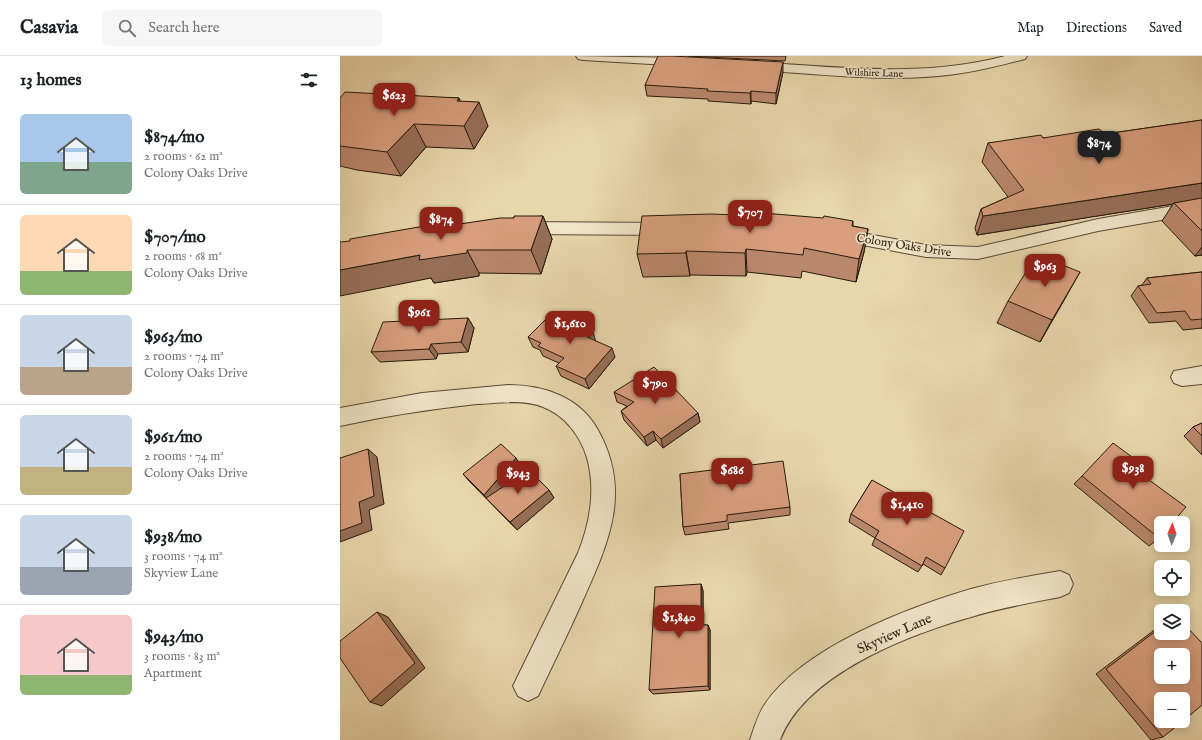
<!DOCTYPE html>
<meta charset="utf-8">
<style>
:root{--surface:#fff;--page:#f6f6f6;--text:#202124;--muted:#757577;--line:#e0e0e0;--accent:#8f2418}
body{margin:0;font-family:"IM FELL English",serif;background:var(--page);color:var(--text);height:100vh;display:flex;flex-direction:column;font-size:15px;white-space:nowrap}
*{box-sizing:border-box;margin:0}
p{font-size:13px;color:var(--muted)}
.icon{flex:none;width:22px;height:22px;fill:none;stroke:currentColor;stroke-width:2;stroke-linecap:round;stroke-linejoin:round}
.map{position:relative;flex:1;overflow:hidden}
.details{display:flex;flex-direction:column;background:var(--surface);width:340px}
.details>*{flex:none}
.needle{width:26px;rotate:2deg}
.tools{position:absolute;left:814px;top:460px;display:grid;gap:8px}
.tools a{display:grid;place-items:center;width:36px;height:36px;border-radius:6px;background:var(--surface);box-shadow:0 2px 10px #0003;font-size:20px}
.price{position:absolute;translate:-50% -34px;padding:0 9px;border-radius:8px;background:var(--accent);color:#fff;font-size:13px;line-height:26px;filter:drop-shadow(0 1px 2px #0008)}
.price::after{content:'';position:absolute;left:50%;top:24px;width:12px;height:9px;margin-left:-6px;background:inherit;clip-path:polygon(0 0,100% 0,50% 100%)}
.price.on{background:#222;color:#fff}
ul{padding:0;list-style:none}
li{display:flex;align-items:center;gap:12px;height:100px;padding:0 20px}
li+li{border-top:1px solid var(--line)}
li span{display:grid;place-items:center;flex:none;width:112px;height:80px;border-radius:6px;color:#555}
li>.icon{margin-inline-start:auto}
span .icon{width:48px;height:48px;fill:#fffc;stroke-width:1}
li b{font-size:17px}
h2{display:flex;justify-content:space-between;align-items:center;height:48px;padding:0 20px;font-size:17px}
header{display:flex;align-items:center;gap:24px;box-sizing:border-box;height:56px;padding:0 20px;background:var(--surface);border-bottom:1px solid var(--line)}
header strong{font-size:19px}
nav{display:flex;gap:22px;margin-inline-start:auto;font-size:14px}
.search{width:280px;height:36px;background:var(--page);display:flex;align-items:center;gap:10px;box-sizing:border-box;padding:0 14px;border-radius:6px;color:var(--muted);font-size:15px}
main{display:flex;flex:1;min-height:0}
.map>svg:first-child{display:block}
.lines{fill:none;stroke-linecap:round;stroke-linejoin:round}
.minor-casing{stroke:#574935;stroke-width:2}
.minor{fill:#f1e5c9;fill-rule:evenodd}
.wall{fill:#ba886c;stroke:#261a0d}
.shaded-wall{fill:#976f58;stroke:#261a0d}
.building{fill:#d89e7d;stroke:#261a0d;fill-rule:evenodd}
.labels{text-anchor:middle;stroke-width:3;stroke-linejoin:round;paint-order:stroke}
.far-street-label{font-size:10px;fill:#261a0d;stroke:#f1e5c9}
.street-label{font-size:12px;fill:#261a0d;stroke:#f1e5c9}
.near-street-label{font-size:14px;fill:#261a0d;stroke:#f1e5c9}
</style>
<header>
<strong>Casavia</strong>
<div class="search"><svg class="icon" aria-label="search" viewBox="0 0 24 24"><circle cx="10" cy="10" r="6"/><path d="M15 15l6 6"/></svg>Search here</div>
<nav><a>Map</a><a>Directions</a><a>Saved</a></nav>
</header>
<main>
<section class="details">
<h2>13 homes<svg class="icon" aria-label="filters" viewBox="0 0 24 24"><path d="M4 7h16M4 17h16"/><circle cx="9" cy="7" r="2"/><circle cx="15" cy="17" r="2"/></svg></h2>
<ul>
<li><span style="background:linear-gradient(#a9c7e8 60%,#7fa58c 0)"><svg class="icon" aria-label="home" viewBox="0 0 24 24"><path d="M3 11l9-7 9 7M6 9v11h12V9"/></svg></span><div><b>$874/mo</b><p>2 rooms · 62 m²</p><p>Colony Oaks Drive</p></div></li>
<li><span style="background:linear-gradient(#ffd9b3 70%,#8fb573 0)"><svg class="icon" aria-label="home" viewBox="0 0 24 24"><path d="M3 11l9-7 9 7M6 9v11h12V9"/></svg></span><div><b>$707/mo</b><p>2 rooms · 68 m²</p><p>Colony Oaks Drive</p></div></li>
<li><span style="background:linear-gradient(#c9d6e8 65%,#b9a48a 0)"><svg class="icon" aria-label="home" viewBox="0 0 24 24"><path d="M3 11l9-7 9 7M6 9v11h12V9"/></svg></span><div><b>$963/mo</b><p>2 rooms · 74 m²</p><p>Colony Oaks Drive</p></div></li>
<li><span style="background:linear-gradient(#c9d6e8 65%,#c2b280 0)"><svg class="icon" aria-label="home" viewBox="0 0 24 24"><path d="M3 11l9-7 9 7M6 9v11h12V9"/></svg></span><div><b>$961/mo</b><p>2 rooms · 74 m²</p><p>Colony Oaks Drive</p></div></li>
<li><span style="background:linear-gradient(#c9d6e8 65%,#9aa5b1 0)"><svg class="icon" aria-label="home" viewBox="0 0 24 24"><path d="M3 11l9-7 9 7M6 9v11h12V9"/></svg></span><div><b>$938/mo</b><p>3 rooms · 74 m²</p><p>Skyview Lane</p></div></li>
<li><span style="background:linear-gradient(#f6c9c9 75%,#8fb573 0)"><svg class="icon" aria-label="home" viewBox="0 0 24 24"><path d="M3 11l9-7 9 7M6 9v11h12V9"/></svg></span><div><b>$943/mo</b><p>3 rooms · 83 m²</p><p>Apartment</p></div></li>
</ul>
</section>
<div class="map">
<svg width="862" height="684" viewBox="0 0 862 684">
<rect width="100%" height="100%" fill="#e9d7ac"/>
<filter id="stains"><feTurbulence type="fractalNoise" baseFrequency=".005" numOctaves="4"/><feColorMatrix values="0 0 0 0 .2 0 0 0 0 .09 0 0 0 0 .02 0 0 0 .5 -.17"/></filter>
<radialGradient id="worn" r=".72"><stop offset=".6" stop-color="#630" stop-opacity="0"/><stop offset="1" stop-color="#630" stop-opacity=".3"/></radialGradient>
<g class="lines">
<defs>
<path id="minor" d="M236,0L345,2L350,3L352,6L350,9L345,10L243,4L238,3Z
M665,0H687L685,3C662,9 639,15 616,18C549,27 481,18 414,14L409,13L407,10L409,7L414,6C497,11 583,22 665,0Z
M862,145V157L758,175L638,203L586,201L496,184L490,182L487,178L490,174L496,172L586,189L638,191L758,163Z
M179,166L331,167L337,169L340,173L337,177L331,179L179,178L173,176L170,172L173,168Z
M862,310V328L842,330L834,327L831,321L834,315Z
M168,329C204,329 240,341 258,374C292,435 269,486 243,544C229,576 213,608 198,640L188,645L178,640L173,630L238,497C250,467 256,434 247,402C241,381 225,359 203,351C183,343 159,347 137,348C91,353 45,360 0,370V352L82,337Z
M720,515L729,519L733,528L729,537L720,541C690,547 660,552 631,561C568,579 465,618 440,684H410C414,672 418,658 425,648C464,591 567,552 631,533C660,525 690,520 720,515Z"/>
</defs>
<use href="#minor" class="minor-casing"/>
<use href="#minor" class="minor"/>
</g>
<path class="wall" d="M347,0H446L445,5Z
M443,16L436,48L411,45V48L368,45V43L307,40L305,29Z
M0,42H119L120,46L148,70L134,93L86,91L61,120L17,114L0,110Z
M862,64V199L855,200L822,165L833,148L637,179L635,172L641,153L668,141L642,106L648,87L703,82L765,78Z
M203,160L212,183L201,218L139,217V220L94,227L91,222L10,185L113,165L115,169L174,162Z
M513,165V170L528,173L524,196L516,226L462,215L461,222L407,216L406,220L350,219V220L303,221L297,198Z
M862,216V273V272L843,274L836,265L809,267L791,240L798,230L802,229L807,222Z
M727,239L700,286L657,267L668,245Z
M128,262L134,272L128,296L98,298L96,303L40,306L31,296Z
M188,281L256,285L275,301L249,333L221,320L216,310L219,307L203,300L200,294L193,291Z
M274,336L358,357L360,366L323,392L316,384L307,390L284,364L281,355L287,350L277,346Z
M862,367V399L844,380L853,371Z
M182,411L168,428L209,434L214,442L177,474L130,426L123,418Z
M340,418L450,451V459L388,467L389,473L345,479L343,471Z
M801,418L819,482L809,490L734,428L742,420Z
M532,424L605,512L601,519L583,508L578,516L532,489L535,482L509,466L511,458Z
M361,528L363,535V569H368L370,574V634L313,638L309,634Z
M821,569L823,681L811,684L756,618Z"/>
<path class="shaded-wall" d="M443,6V16L436,48V37Z
M411,35V48L410,37Z
M119,42L128,63L139,46L148,70L134,93L124,70L117,45Z
M74,68L86,91L61,120L47,96Z
M862,127V143L834,147L833,148L637,179L643,160Z
M203,160L212,183L201,218L191,194Z
M528,173L524,196L516,226L519,203Z
M862,191V199L855,200Z
M406,193L407,216L406,220L405,197Z
M127,194L139,217V220L94,227L91,222L0,240V214L80,199Z
M346,195L350,219V220L346,197Z
M740,216L727,239L700,286L712,264Z
M128,262L134,272L128,296L121,286Z
M253,276L256,286L247,281Z
M91,288L98,298L96,303L89,293Z
M272,292L275,301L249,333L245,323Z
M358,357L360,366L323,392L321,383Z
M313,375L316,384L307,390L304,381Z
M28,393L37,401L44,448L29,454L32,474L0,486V475Z
M176,402L182,411L152,447L146,442L151,447L144,439Z
M209,434L214,442L177,474L170,466Z
M361,528L363,535V575L361,569Z
M37,556L48,561L85,612L42,650L30,646Z
M368,569L370,574V634L368,630Z"/>
<path class="building" d="M318,0H332L443,6L436,37L411,35L410,37L367,35L368,33L305,29Z
M5,36L119,42L117,45L139,46L124,70L74,68L47,96L0,90V42Z
M862,64V127L643,160L641,153L684,134L648,87L701,79L703,82L759,73L765,78Z
M862,142V175L834,147Z
M423,157L483,162L484,160L513,165L512,170L528,173L519,203L464,192L463,199L406,193L405,197L346,195V197L297,198L302,160L371,158L423,160Z
M174,160H203L191,194H127V197L79,204L80,199L0,214V186L10,185V183L113,165V169L160,162H174Z
M705,202L740,216L712,264L668,245L689,211L697,215Z
M862,216V263L851,264L845,255L817,257L798,230L811,228L807,222Z
M211,258L253,276L247,281L272,292L245,323L216,310L224,302L198,290L201,287L188,281Z
M128,262L121,286L91,288L89,293L31,296L43,266Z
M314,311L358,357L321,383L313,375L304,381L281,355L294,346L274,336Z
M862,367V380L853,371Z
M773,387L807,412L801,418L846,451L832,467H821V480L819,482L742,420Z
M161,388L176,402L144,439L123,418Z
M28,393L34,440L19,446L22,467L0,475V402Z
M443,405L450,451L387,459V465L343,471L340,418Z
M189,414L209,434L170,466L146,442Z
M532,424L624,475L605,512L586,501L582,510L535,482L539,475L511,458Z
M361,528V569H368V630L309,634L315,531Z
M37,556L75,607L30,646L0,602V585Z
M843,567L862,587V649L843,665V643H821V665H843L823,681L766,613L821,571V577H843ZM821,599H843V621H821Z"/>
<g class="labels">
<g class="far-street-label">
<text transform="translate(534 16) rotate(2)" y="4">Wilshire Lane</text>
</g>
<g class="street-label">
<text transform="translate(564 189) rotate(9)" y="4">Colony Oaks Drive</text>
</g>
<g class="near-street-label">
<text transform="translate(554 577) rotate(-24)" y="5">Skyview Lane</text>
</g>
</g>
<rect width="100%" height="100%" filter="url(#stains)"/>
<rect width="100%" height="100%" fill="url(#worn)"/>
</svg>
<div class="tools">
<a><svg class="needle" viewBox="-14 -14 28 28"><path d="M0-13l5 13h-10z" fill="#e53935"/><path d="M0 13l5-13h-10z" fill="#757577"/></svg></a>
<a><svg class="icon" aria-label="locate" viewBox="0 0 24 24"><circle cx="12" cy="12" r="6"/><path d="M12 2v4M12 18v4M2 12h4M18 12h4"/></svg></a>
<a><svg class="icon" aria-label="layers" viewBox="0 0 24 24"><path d="M12 4l9 5-9 5-9-5zM3 14l9 5 9-5"/></svg></a>
<a>+</a>
<a>−</a>
</div>
<b class="price" style="left:54px;top:61px">$623</b>
<b class="price on" style="left:759px;top:109px">$874</b>
<b class="price" style="left:410px;top:178px">$707</b>
<b class="price" style="left:101px;top:185px">$874</b>
<b class="price" style="left:705px;top:232px">$963</b>
<b class="price" style="left:79px;top:278px">$961</b>
<b class="price" style="left:230px;top:289px">$1,610</b>
<b class="price" style="left:315px;top:349px">$790</b>
<b class="price" style="left:793px;top:434px">$938</b>
<b class="price" style="left:392px;top:436px">$686</b>
<b class="price" style="left:178px;top:439px">$943</b>
<b class="price" style="left:567px;top:470px">$1,410</b>
<b class="price" style="left:339px;top:583px">$1,840</b>
</div>
</main>
